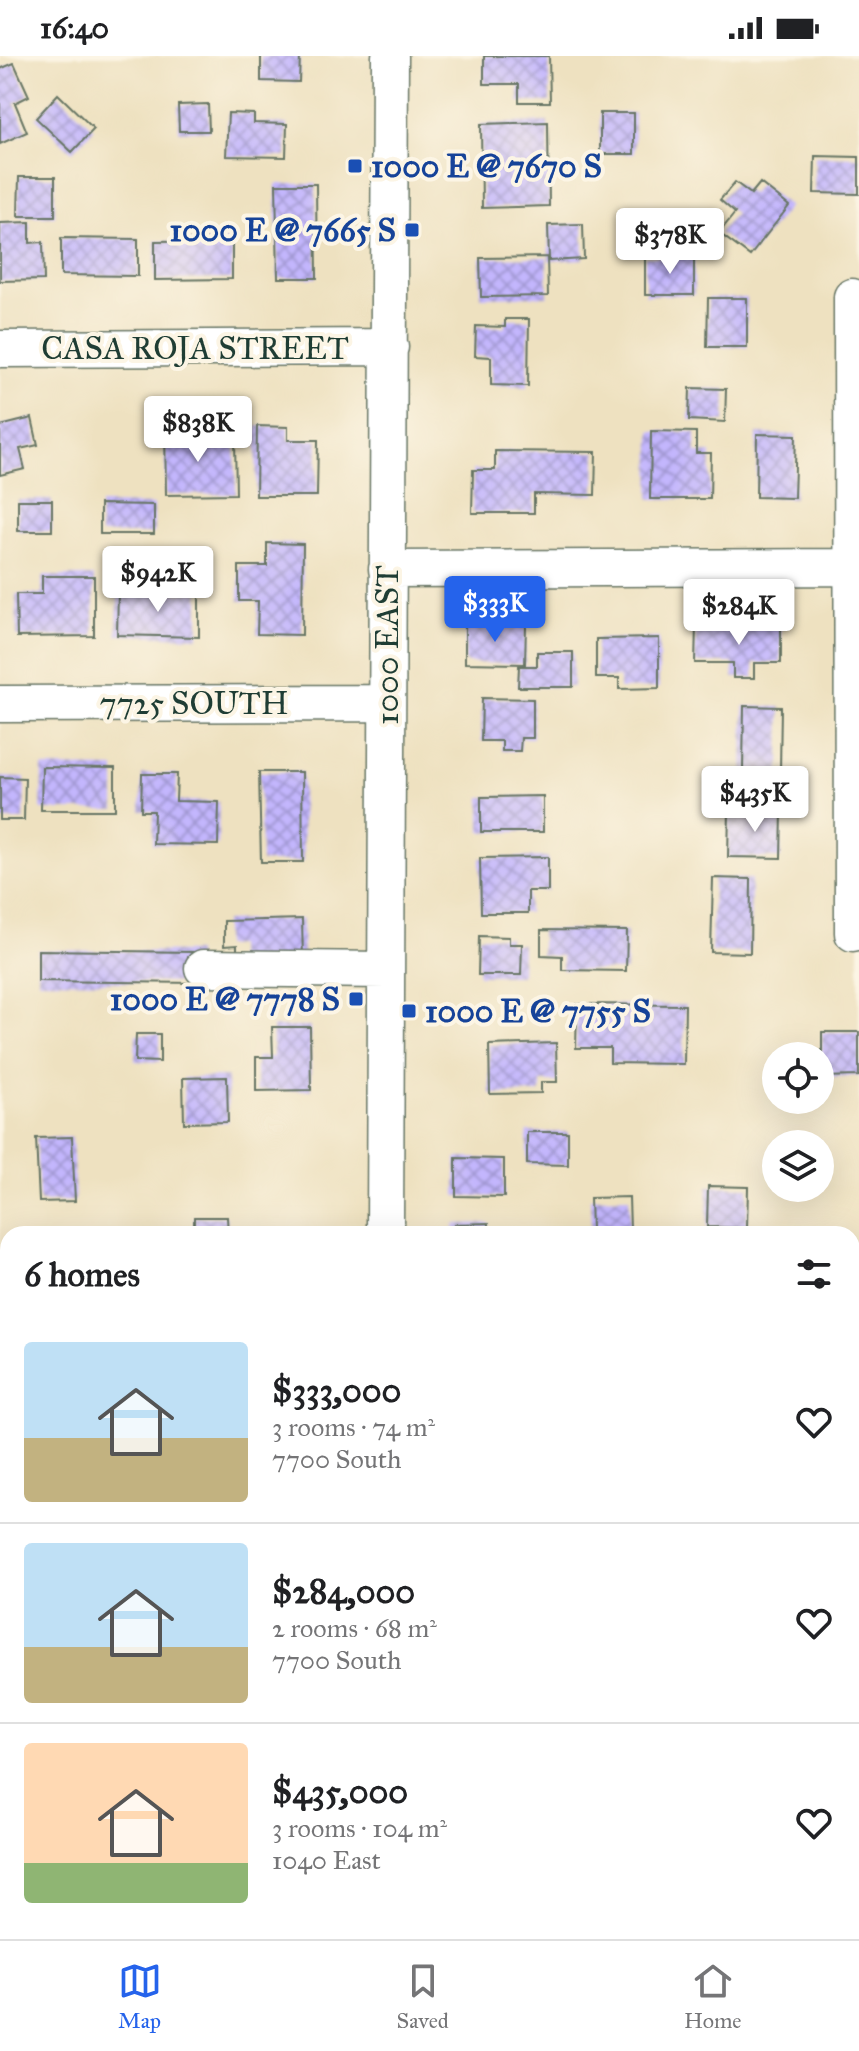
<!DOCTYPE html>
<meta charset="utf-8">
<style>
:root{--surface:#fff;--page:#f6f6f6;--text:#202124;--muted:#757577;--line:#e0e0e0;--accent:#2563eb}
body{margin:0;font-family:"IM FELL Great Primer",serif;background:var(--page);color:var(--text);height:100vh;display:flex;flex-direction:column;font-size:30px;white-space:nowrap}
*{box-sizing:border-box;margin:0}
p{font-size:26px;color:var(--muted)}
.icon{flex:none;width:44px;height:44px;fill:none;stroke:currentColor;stroke-width:2;stroke-linecap:round;stroke-linejoin:round}
.map{position:relative;flex:1;overflow:hidden}
.sheet{position:absolute;left:0px;top:1170px;width:860px;height:714px;display:flex;flex-direction:column;background:var(--surface);border-radius:24px 24px 0 0;box-shadow:0 8px 32px #0002}
.sheet>*{flex:none}
.fabs{position:absolute;left:762px;top:986px;display:grid;gap:16px}
.fabs a{display:grid;place-items:center;width:72px;height:72px;border-radius:50%;background:var(--surface);box-shadow:0 8px 32px #0002;font-size:40px}
.price{position:absolute;translate:-50% -68px;padding:0 18px;border-radius:8px;background:#fff;color:#222;font-size:26px;line-height:52px;filter:drop-shadow(0 2px 4px #0008)}
.price::after{content:'';position:absolute;left:50%;top:48px;width:24px;height:18px;margin-left:-12px;background:inherit;clip-path:polygon(0 0,100% 0,50% 100%)}
.price.active{background:var(--accent);color:#fff}
ul{padding:0;list-style:none}
li{display:flex;align-items:center;gap:24px;height:200px;padding:0 24px}
li+li{border-top:2px solid var(--line)}
li span{display:grid;place-items:center;flex:none;width:224px;height:160px;border-radius:8px;color:#555}
li>.icon{margin-inline-start:auto}
span .icon{width:96px;height:96px;fill:#fffc;stroke-width:1}
li b{font-size:34px}
h2{display:flex;justify-content:space-between;align-items:center;height:96px;padding:0 24px;font-size:34px}
.status{display:flex;justify-content:space-between;align-items:center;height:56px;padding:0 40px;background:var(--surface);direction:ltr}
.status svg{height:22px;fill:currentColor}
.tabs{display:flex;justify-content:space-around;align-items:center;height:112px;border-top:2px solid var(--line);background:var(--surface);font-size:22px;color:var(--muted)}
.tabs a{display:grid;justify-items:center;gap:4px}
.tabs .active{color:var(--accent)}
.map>svg:first-child{display:block}
.park{fill:url(#park-dots);stroke:#6a8a5a;stroke-width:2}
.water{fill:url(#water-rules);stroke:#2e7576;stroke-width:2}
.building{fill:url(#building-cross-hatch)}
.lines{fill:none;stroke-linecap:round;stroke-linejoin:round}
.minor-casing{stroke:#677665;stroke-width:39}
.major-casing{stroke:#677665;stroke-width:47}
.minor{stroke:#fff;stroke-width:36}
.major{stroke:#fff;stroke-width:44}
.transit-dot{fill:#1a4fb4;stroke:#fcf5e5;stroke-width:3}
.labels{text-anchor:middle;stroke-width:8;stroke-linejoin:round;paint-order:stroke}
.transit-label{font-size:32px;font-weight:bold;fill:#164399;stroke:#fcf5e5;text-anchor:start}
.street-label{font-size:32px;fill:#1f3d34;stroke:#fcf5e5}
</style>
<div class="status"><b>16:40</b><svg viewBox="0 0 49 12"><path d="M0 12V9h3v3zM5 12V6h3v6zM10 12V3h3v9zM15 12V0h3v12zM26 1h20v11H26zM47 4h2v5h-2z"/></svg></div>
<div class="map">
<svg width="859" height="1883" viewBox="0 0 859 1883">
<defs>
<pattern id="park-dots" width="8" height="8" patternUnits="userSpaceOnUse" patternTransform="scale(2)"><rect width="8" height="8" fill="#b4d881"/><path d="M2 2h.1M6 6h.1" fill="none" stroke="#9aba70" stroke-width="1.8" stroke-linecap="round"/></pattern>
<pattern id="water-rules" width="6" height="5" patternUnits="userSpaceOnUse" patternTransform="scale(2)"><rect width="6" height="5" fill="#3dadb8"/><path d="M0 2.5h6" fill="none" stroke="#338e96"/></pattern>
<pattern id="building-cross-hatch" width="8" height="8" patternUnits="userSpaceOnUse" patternTransform="scale(2)"><rect width="8" height="8" fill="#c3b6fd"/><path d="M0 0l8 8M0 8l8-8" fill="none" stroke="#9e95ce"/></pattern>
</defs>
<rect width="100%" height="100%" fill="#fcf5e5"/>
<filter id="ink" filterUnits="userSpaceOnUse"><feTurbulence type="fractalNoise" baseFrequency=".0125" numOctaves="2"/><feDisplacementMap in="SourceGraphic" scale="16" xChannelSelector="R" yChannelSelector="G"/><feConvolveMatrix kernelMatrix="1 2 1 2 8 2 1 2 1" color-interpolation-filters="sRGB"/></filter>
<filter id="wash" filterUnits="userSpaceOnUse"><feTurbulence type="fractalNoise" baseFrequency=".006" numOctaves="4" result="noise"/><feDisplacementMap in="SourceGraphic" scale="32" xChannelSelector="R" yChannelSelector="G"/><feGaussianBlur stdDeviation="1.8" result="paint"/><feColorMatrix in="noise" values="0 0 0 0 0 0 0 0 0 0 0 0 0 0 0 0 0 1.4 0 .05"/><feComposite in="paint" operator="in"/></filter>
<g filter="url(#wash)">
<rect width="100%" height="100%" fill="#eee1c0"/>
<path class="park" d="M424,1876H807V1883H424Z"/>
<path class="water" d="M502,1876H774V1883H502Z"/>
<g id="blocks">
<path class="building" d="M261,0H300L299,26L261,25Z
M484,0H549L550,46H519V28H484Z
M14,7L29,40L15,47L27,76L0,88V13Z
M58,38L94,73L72,96L36,62Z
M208,48L209,75H179L178,49Z
M228,57L254,58V67L287,68L286,101L226,100Z
M600,57H634V98H600Z
M548,66L549,150L482,152L481,68Z
M815,100L859,101V138L814,137Z
M19,121H55V160H18Z
M735,126L751,138L760,127L789,150L750,200L719,177L735,157L720,144Z
M276,128H316L317,222H278Z
M30,166V187L43,186L44,224L0,225V167Z
M583,168L584,203L549,205L548,169Z
M61,182L138,183V220L61,219Z
M232,184V223L155,224V185Z
M547,201L548,240L481,241L480,202Z
M645,201H694V239H645Z
M708,242H747V291H707Z
M505,263H529L528,330L491,329V301L475,300L476,270L505,271Z
M690,332L726,333L725,366L689,364Z
M32,362L38,389L20,393L25,413L0,419V370Z
M195,369V384H235L236,438L166,439L165,370Z
M257,370L288,371V384H318L317,440H256Z
M651,375L696,376V397H711L710,443H650Z
M757,378L796,379L794,442L756,441Z
M495,395L596,396L595,439L534,438V457H472L473,414H495Z
M18,444H52V475H18Z
M100,448L154,449V478H100Z
M267,487L303,488L302,579L257,578L258,545H239V510H267Z
M42,520H94V580L17,581L16,538H42Z
M118,536L199,537V581L117,579Z
M465,569H526L525,608L465,607Z
M696,569L781,570V607H754V622H733V607H695Z
M659,582V632L619,633V622H596V583Z
M537,596H573V631H518L519,610H537Z
M482,642L533,643V682H521L520,695H502V685H481Z
M744,650L781,651L780,716L743,715Z
M42,711L115,712V754H41Z
M259,716H302L303,806H261Z
M142,718H177L176,745L219,746L218,789L153,788L154,755H141Z
M0,721L25,722L24,764H0Z
M543,740V776H481V741Z
M729,754L782,755L781,802L728,801Z
M548,801V835H528V857H481L480,802Z
M713,822L751,823L750,897L711,896Z
M302,863L303,903L237,904V889L224,890V865Z
M541,874L627,875L626,915L562,914V900L541,899Z
M479,880L509,881V888H522L521,919H478Z
M38,894L196,896V927L38,925Z
M577,948L685,949L684,1008L610,1007V992H576Z
M272,971H310L311,1034L256,1035V1001H273Z
M822,976H859V1020L822,1021Z
M136,978H160V1006L135,1005Z
M556,987L557,1026H541V1037L490,1038L489,989Z
M227,1021L228,1066L184,1067L183,1022Z
M527,1076H568V1109L527,1108Z
M72,1081L75,1145L39,1146L36,1082Z
M456,1102L504,1103V1141L456,1140Z
M708,1130L748,1131L747,1172L707,1171Z
M629,1141L630,1173H591L590,1142Z
M194,1161H227L228,1178H194Z
M489,1167V1178H454V1168Z
M852,1197H859V1247H852Z
M0,1410H8V1493H0Z
M855,1437H859V1679H852V1452H855Z
M0,1501H8V1550H0Z
M853,1738H859V1883H821V1880L828,1881V1876H852Z
M53,1876H99V1883H53Z
M239,1876H291V1883H239Z"/>
</g>
</g>
<g filter="url(#ink)">
<use href="#blocks" fill-opacity="0" stroke="#677665" stroke-width="2"/>
<g class="lines">
<defs>
<path id="minor" d="M852,241L853,877
M0,293L390,291
M387,513L859,511
M0,648L387,647
M203,912L386,914
M385,1178L390,0
M0,1817L8,1812
M389,1883V1876"/>
<path id="major" d="M852,1333H859
M0,1334H8"/>
</defs>
<use href="#minor" class="minor-casing"/>
<use href="#major" class="major-casing"/>
<use href="#minor" class="minor"/>
<use href="#major" class="major"/>
</g>
</g>
<g class="transit-dot">
<rect x="347" y="102" width="16" height="16" rx="4"/>
<rect x="404" y="166" width="16" height="16" rx="4"/>
<rect x="348" y="935" width="16" height="16" rx="4"/>
<rect x="401" y="947" width="16" height="16" rx="4"/>
</g>
<g class="labels">
<g class="transit-label">
<text x="371" y="121">1000 E @ 7670 S</text>
<text x="396" y="185" text-anchor="end">1000 E @ 7665 S</text>
<text x="340" y="954" text-anchor="end">1000 E @ 7778 S</text>
<text x="425" y="966">1000 E @ 7755 S</text>
</g>
<g class="street-label">
<text x="195" y="303">CASA ROJA STREET</text>
<text transform="translate(387 589) rotate(-90)" y="11">1000 EAST</text>
<text x="194" y="658">7725 SOUTH</text>
</g>
</g>
</svg>
<div class="fabs">
<a><svg class="icon" aria-label="locate" viewBox="0 0 24 24"><circle cx="12" cy="12" r="6"/><path d="M12 2v4M12 18v4M2 12h4M18 12h4"/></svg></a>
<a><svg class="icon" aria-label="layers" viewBox="0 0 24 24"><path d="M12 4l9 5-9 5-9-5zM3 14l9 5 9-5"/></svg></a>
</div>
<b class="price" style="left:670px;top:220px">$378K</b>
<b class="price" style="left:198px;top:408px">$838K</b>
<b class="price" style="left:158px;top:558px">$942K</b>
<b class="price active" style="left:495px;top:588px">$333K</b>
<b class="price" style="left:739px;top:591px">$284K</b>
<b class="price" style="left:755px;top:778px">$435K</b>
<section class="sheet">
<h2>6 homes<svg class="icon" aria-label="filters" viewBox="0 0 24 24"><path d="M4 7h16M4 17h16"/><circle cx="9" cy="7" r="2"/><circle cx="15" cy="17" r="2"/></svg></h2>
<ul>
<li><span style="background:linear-gradient(#bfe0f5 60%,#c2b280 0)"><svg class="icon" aria-label="home" viewBox="0 0 24 24"><path d="M3 11l9-7 9 7M6 9v11h12V9"/></svg></span><div><b>$333,000</b><p>3 rooms · 74 m²</p><p>7700 South</p></div><svg class="icon" aria-label="heart" viewBox="0 0 24 24"><path d="M12 20l-8-8c-3-5 5-10 8-4 3-6 11-1 8 4z"/></svg></li>
<li><span style="background:linear-gradient(#bfe0f5 65%,#c2b280 0)"><svg class="icon" aria-label="home" viewBox="0 0 24 24"><path d="M3 11l9-7 9 7M6 9v11h12V9"/></svg></span><div><b>$284,000</b><p>2 rooms · 68 m²</p><p>7700 South</p></div><svg class="icon" aria-label="heart" viewBox="0 0 24 24"><path d="M12 20l-8-8c-3-5 5-10 8-4 3-6 11-1 8 4z"/></svg></li>
<li><span style="background:linear-gradient(#ffd9b3 75%,#8fb573 0)"><svg class="icon" aria-label="home" viewBox="0 0 24 24"><path d="M3 11l9-7 9 7M6 9v11h12V9"/></svg></span><div><b>$435,000</b><p>3 rooms · 104 m²</p><p>1040 East</p></div><svg class="icon" aria-label="heart" viewBox="0 0 24 24"><path d="M12 20l-8-8c-3-5 5-10 8-4 3-6 11-1 8 4z"/></svg></li>
</ul>
</section>
</div>
<nav class="tabs">
<a class="active"><svg class="icon" aria-label="map" viewBox="0 0 24 24"><path d="M3 6l6-2 6 2 6-2v14l-6 2-6-2-6 2zM9 4v14M15 6v14"/></svg>Map</a>
<a><svg class="icon" aria-label="saved" viewBox="0 0 24 24"><path d="M7 4h10v16l-5-4-5 4z"/></svg>Saved</a>
<a><svg class="icon" aria-label="home" viewBox="0 0 24 24"><path d="M3 11l9-7 9 7M6 9v11h12V9"/></svg>Home</a>
</nav>
